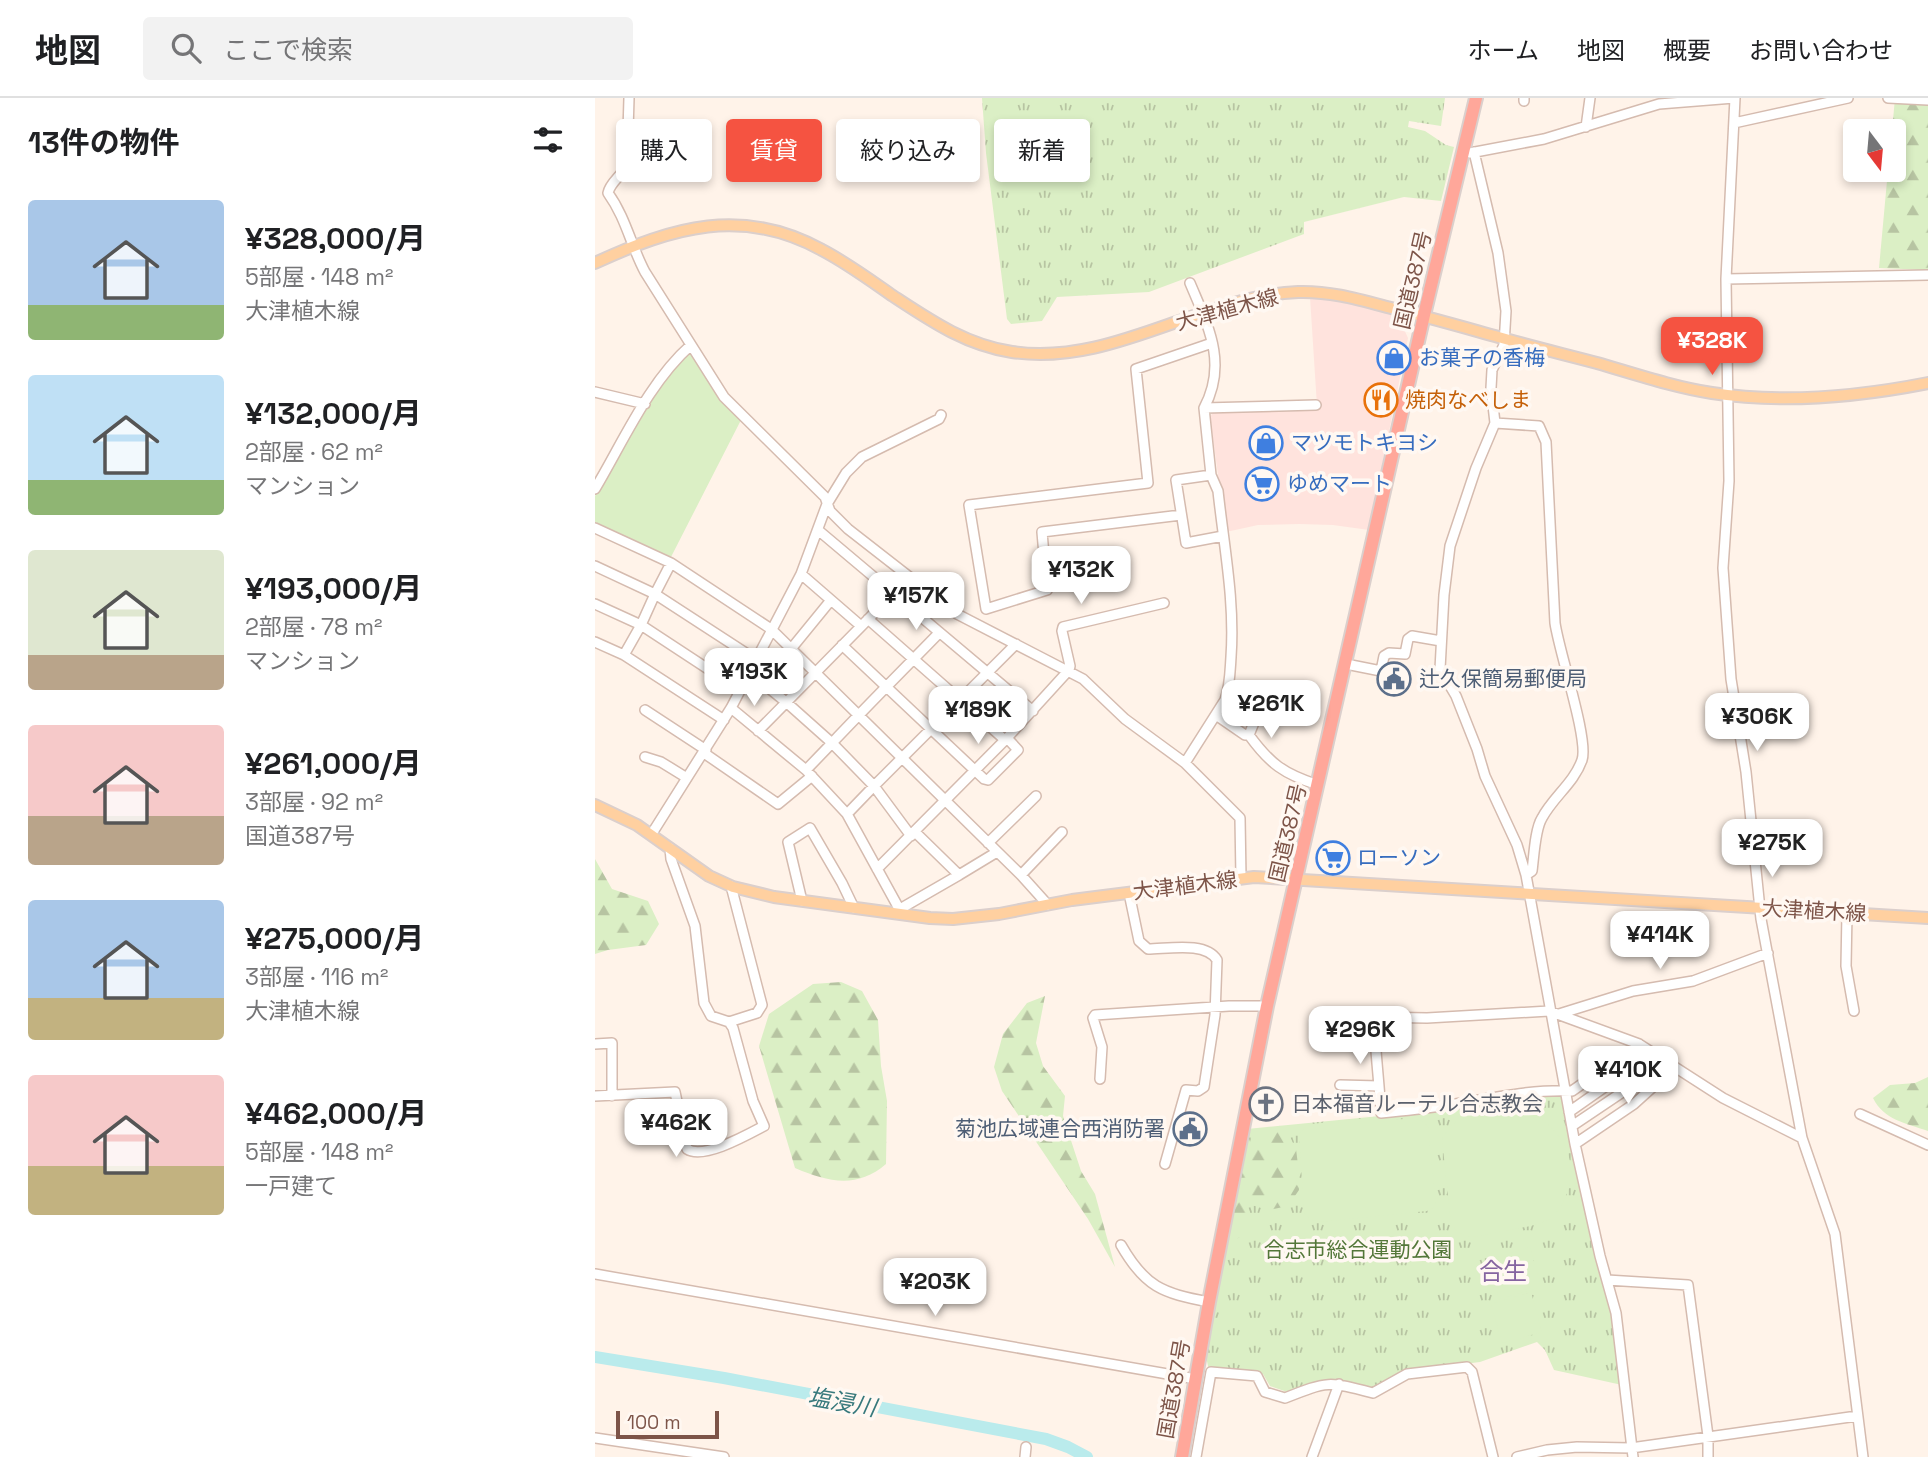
<!DOCTYPE html>
<html lang="ja">
<meta charset="utf-8">
<style>
:root{--surface:#fff;--page:#f2f2f2;--text:#202124;--muted:#757577;--line:#e0e0e0;--accent:#f55341}
body{margin:0;font-family:"Space Grotesk","Noto Sans JP",sans-serif;background:var(--page);color:var(--text);height:100vh;display:flex;flex-direction:column;font-size:26px;white-space:nowrap}
*{box-sizing:border-box;margin:0}
p{font-size:23px;color:var(--muted)}
.icon{flex:none;width:38px;height:38px;fill:none;stroke:currentColor;stroke-width:2;stroke-linecap:round;stroke-linejoin:round}
.map{position:relative;flex:1;overflow:hidden}
.details{display:flex;flex-direction:column;background:var(--surface);width:595px}
.details>*{flex:none}
.top-card{position:absolute;left:21px;top:21px;width:665px;height:63px;display:flex;gap:14px}
.needle{width:46px;rotate:164deg}
.fabs{position:absolute;left:1248px;top:21px;display:grid;gap:14px}
.fabs a{display:grid;place-items:center;width:63px;height:63px;border-radius:7px;background:var(--surface);box-shadow:0 4px 10px #0003;font-size:35px}
.scale{position:absolute;left:21px;bottom:18px;width:103px;box-sizing:border-box;padding-left:7px;border:4px solid #7d5448;border-top:0;font-size:19px;line-height:24px;white-space:nowrap;color:#7d5448;-webkit-text-stroke:5px #fff8f2;paint-order:stroke}
.price{position:absolute;translate:-50% -60px;padding:0 16px;border-radius:14px;background:#fff;color:#222;font-size:23px;line-height:46px;filter:drop-shadow(0 2px 4px #0008)}
.price::after{content:'';position:absolute;left:50%;top:42px;width:21px;height:16px;margin-left:-10px;background:inherit;clip-path:polygon(0 0,100% 0,50% 100%)}
.price.active{background:var(--accent);color:#fff}
ul{padding:0;list-style:none}
li{display:flex;align-items:center;gap:21px;height:175px;padding:0 28px}
li span{display:grid;place-items:center;flex:none;width:196px;height:140px;border-radius:7px;color:#555}
li>.icon{margin-inline-start:auto}
span .icon{width:84px;height:84px;fill:#fffc;stroke-width:1}
li b{font-size:30px}
h2{display:flex;justify-content:space-between;align-items:center;height:84px;padding:0 28px;font-size:30px}
.pill{padding:0 24px;border-radius:7px;background:var(--surface);box-shadow:0 4px 10px #0003;font-size:24px;line-height:63px}
.pill.active{background:var(--accent);color:#fff}
header{display:flex;align-items:center;gap:42px;box-sizing:border-box;height:98px;padding:0 35px;background:var(--surface);border-bottom:2px solid var(--line)}
header strong{font-size:33px}
nav{display:flex;gap:38px;margin-inline-start:auto;font-size:24px}
.search{width:490px;height:63px;background:var(--page);display:flex;align-items:center;gap:18px;box-sizing:border-box;padding:0 24px;border-radius:7px;color:var(--muted);font-size:26px}
main{display:flex;flex:1;min-height:0}
.map>svg:first-child{display:block}
.commercial{fill:#ffe3dd}
.grass{fill:url(#grass-tufts)}
.forest{fill:url(#forest-firs)}
.pitch{fill:#dbefc5}
.lines{fill:none;stroke-linecap:round;stroke-linejoin:round}
.river{stroke:#baebec;stroke-width:12}
.minor-casing{stroke:#d5bbaf;stroke-width:12}
.major-casing{stroke:#dbcfcc;stroke-width:14}
.highway-casing{stroke:#dbcfcc;stroke-width:16}
.minor{stroke:#fff;stroke-width:9}
.major{stroke:#ffd0a0;stroke-width:10}
.highway{stroke:#ffa79a;stroke-width:12}
.labels{text-anchor:middle;stroke-width:7;stroke-linejoin:round;paint-order:stroke}
.street-label{font-size:21px;fill:#7d5448;stroke:#fff8f2}
.shop-label{font-size:21px;fill:#366cbe;stroke:#fff8f2;text-anchor:start}
.food-label{font-size:21px;fill:#c56008;stroke:#fff8f2;text-anchor:start}
.service-label{font-size:21px;fill:#4e5e75;stroke:#fff8f2;text-anchor:start}
.worship-label{font-size:21px;fill:#5b616d;stroke:#fff8f2;text-anchor:start}
.park-label{font-size:21px;fill:#537739;stroke:#fff8f2}
.water-label{font-size:23px;font-style:italic;fill:#37797c;stroke:#fff8f2}
.quarter-label{font-size:24px;fill:#8564a0;stroke:#fff8f2}
</style>
<header>
<strong>地図</strong>
<div class="search"><svg class="icon" aria-label="search" viewBox="0 0 24 24"><circle cx="10" cy="10" r="6"/><path d="M15 15l6 6"/></svg>ここで検索</div>
<nav><a>ホーム</a><a>地図</a><a>概要</a><a>お問い合わせ</a></nav>
</header>
<main>
<section class="details">
<h2>13件の物件<svg class="icon" aria-label="filters" viewBox="0 0 24 24"><path d="M4 7h16M4 17h16"/><circle cx="9" cy="7" r="2"/><circle cx="15" cy="17" r="2"/></svg></h2>
<ul>
<li><span style="background:linear-gradient(#a9c7e8 75%,#8fb573 0)"><svg class="icon" aria-label="home" viewBox="0 0 24 24"><path d="M3 11l9-7 9 7M6 9v11h12V9"/></svg></span><div><b>¥328,000/月</b><p>5部屋 · 148 m²</p><p>大津植木線</p></div></li>
<li><span style="background:linear-gradient(#bfe0f5 75%,#8fb573 0)"><svg class="icon" aria-label="home" viewBox="0 0 24 24"><path d="M3 11l9-7 9 7M6 9v11h12V9"/></svg></span><div><b>¥132,000/月</b><p>2部屋 · 62 m²</p><p>マンション</p></div></li>
<li><span style="background:linear-gradient(#dfe7d0 75%,#b9a48a 0)"><svg class="icon" aria-label="home" viewBox="0 0 24 24"><path d="M3 11l9-7 9 7M6 9v11h12V9"/></svg></span><div><b>¥193,000/月</b><p>2部屋 · 78 m²</p><p>マンション</p></div></li>
<li><span style="background:linear-gradient(#f6c9c9 65%,#b9a48a 0)"><svg class="icon" aria-label="home" viewBox="0 0 24 24"><path d="M3 11l9-7 9 7M6 9v11h12V9"/></svg></span><div><b>¥261,000/月</b><p>3部屋 · 92 m²</p><p>国道387号</p></div></li>
<li><span style="background:linear-gradient(#a9c7e8 70%,#c2b280 0)"><svg class="icon" aria-label="home" viewBox="0 0 24 24"><path d="M3 11l9-7 9 7M6 9v11h12V9"/></svg></span><div><b>¥275,000/月</b><p>3部屋 · 116 m²</p><p>大津植木線</p></div></li>
<li><span style="background:linear-gradient(#f6c9c9 65%,#c2b280 0)"><svg class="icon" aria-label="home" viewBox="0 0 24 24"><path d="M3 11l9-7 9 7M6 9v11h12V9"/></svg></span><div><b>¥462,000/月</b><p>5部屋 · 148 m²</p><p>一戸建て</p></div></li>
</ul>
</section>
<div class="map">
<svg width="1333" height="1359" viewBox="0 0 1333 1359">
<defs>
<pattern id="grass-tufts" width="24" height="20" patternUnits="userSpaceOnUse" patternTransform="scale(1.75)"><rect width="24" height="20" fill="#dbefc5"/><path d="M3 7l-1-3M5 7V3M7 7l1-3M15 17l-1-3M17 17v-4M19 17l1-3" fill="none" stroke="#b7c4a2"/></pattern>
<pattern id="forest-firs" width="22" height="20" patternUnits="userSpaceOnUse" patternTransform="scale(1.75)"><rect width="22" height="20" fill="#dbefc5"/><path d="M5 1l3.5 6h-7zM16 11l3.5 6h-7z" fill="#b7c4a2"/></pattern>
</defs>
<rect width="100%" height="100%" fill="#fff3e9"/>
<path class="commercial" d="M715,199L757,206L803,218L813,240L774,432L738,427L704,426L663,427L631,434L615,319L619,313L722,308Z"/>
<path class="grass" d="M387,0H850L846,28L814,23L813,29L830,33L851,47L859,49L846,103L809,99L709,124V136L554,194L462,199L447,223L416,226L412,221L391,55Z
M966,994L1002,1159L1018,1216L1027,1287L959,1272L950,1252L942,1244L885,1264L811,1273L778,1293C739,1282 734,1279 695,1295L675,1288L668,1276L614,1272L611,1259L652,1031L846,1012Z"/>
<path class="forest" d="M1300,0H1333V172L1284,170L1293,72H1298L1297,33Z
M0,761L17,791L53,803L64,826L51,847L13,852L0,856Z
M246,884L267,893L283,922L286,968L292,1003L291,1066C262,1091 233,1084 200,1070L164,948L174,916L218,886Z
M450,898L441,945L448,968L470,998L468,1018L486,1073L500,1096L520,1169L493,1121L407,993L399,969L408,936L432,905Z
M1333,979V1033C1310,1025 1289,1022 1278,1000L1295,987L1320,985Z
M679,1029L691,1031L701,1051L704,1075V1092L693,1108L674,1112L653,1106L648,1137L629,1149L658,1032Z"/>
<path class="pitch" d="M93,256L99,257L146,322L76,459L0,424V398L66,285L81,264Z
M904,1005C946,1009 988,1047 973,1093C969,1102 964,1114 956,1120C946,1128 912,1132 899,1135C881,1139 868,1143 856,1126L847,1041C861,1018 878,1010 904,1005Z
M782,1019C798,1028 821,1012 833,1029L841,1105L838,1110L832,1113L724,1124L714,1121L709,1114L704,1037L709,1030L716,1026Z
M935,1149L946,1189L904,1201L893,1161Z
M936,1194L947,1234L907,1245L896,1206Z"/>
<g class="lines">
<path class="river" d="M0,1259L129,1280L451,1341L473,1349L492,1359"/>
<defs>
<path id="minor" d="M34,0L32,66C28,77 15,84 13,95C31,120 36,148 50,174L129,299L230,399L235,413L253,431L362,516L488,581L530,621L590,665L645,720L646,780
M1140,0L1131,181L1134,383L1128,470L1136,581L1151,674L1166,821L1207,1040L1240,1136L1268,1359
M1293,0L1333,2
M929,3V0
M1139,25L1253,0
M991,29L995,0
M879,54L903,155L911,213L909,247L897,272L896,290L900,325L881,370L855,448L849,497L845,571L861,598L882,651L890,678L922,747L931,777L980,1046L1005,1158L1021,1215L1038,1359
M875,55L949,41L1064,6L1139,0
M1131,181L1333,177
M595,185C613,228 633,265 609,310
M0,294L50,306
M900,325L944,328L951,344L960,525C964,554 994,642 987,662C979,685 958,699 947,720C940,731 939,758 937,773L931,777
M616,377L581,382L591,445L628,438
M0,391C28,344 54,284 96,247
M586,417L447,434L452,492L391,511L374,407L553,385L541,271L617,245
M0,430L76,465L176,531L426,777L453,807
M223,432L438,613
M0,468L60,496L76,465
M236,502L266,528
M0,506L46,527L29,557
M273,521L365,602L279,688L237,645C272,608 308,572 344,535
M0,544L29,557L129,622
M247,547L389,681L393,682L423,652L412,640
M196,551L236,502L206,476
M751,566L786,573L789,558L794,555L810,556L813,541L817,538L846,543
M154,574L191,604L237,645L211,672
M145,592L46,527L60,496L160,561
M136,610L211,672L252,716L307,816
M50,612L111,652
M621,617L650,637H654C675,666 689,676 723,687
M163,633L299,495
M654,637L662,617
M410,642L365,602L421,546
M109,655L183,706L217,678
M50,659L66,664L92,680
M590,665L630,602C635,588 635,574 636,559C640,503 629,449 623,393L616,377L609,310L721,307
M252,716L279,688L316,738
M56,737L136,610L206,476L232,406L251,375L267,359L344,321L346,317
M393,745L441,698
M282,771L412,640L474,572L475,568L467,533L468,529L569,505
M364,777L402,754
M426,777L467,734
M534,795L544,843L553,851C572,851 611,843 622,862L620,917L609,989L603,993L591,992L570,1066
M207,803L193,744L215,730L247,785L259,810
M305,811L364,777L320,734
M1252,815L1251,868L1259,913
M964,916L1038,893L1098,883L1173,855
M134,924L162,915L167,907L136,788
M0,946L17,945V998
M1044,946L977,993C933,991 889,1002 846,1008C826,1011 806,1013 786,1015C784,982 780,951 779,919L832,920L954,913L1044,946L1128,1000L1207,1040
M505,981L507,949L498,920L500,917L634,908H672
M745,987L784,988
M0,998L80,994L92,1051C108,1062 152,1037 169,1028L158,1003L138,930L134,924L116,918L109,905L100,828L76,761L75,750
M974,1014L1058,955
M1265,1016L1333,1047
M977,1028L1041,985L1065,960
M980,1046L1039,1006L1080,969
M526,1147C550,1189 567,1195 614,1204
M0,1176L601,1281
M1012,1182L1093,1187L1113,1338V1359
M0,1340L129,1359
M430,1359L431,1349
M601,1359L616,1274L662,1278L670,1294L690,1300C733,1283 733,1283 778,1295L812,1276L872,1269L877,1274L898,1359
M717,1359L744,1286
M922,1359L952,1352L982,1349L1036,1350L1262,1318"/>
<path id="major" d="M0,165C78,129 147,108 227,152C252,165 275,182 298,198C336,223 371,247 417,254C517,269 606,198 703,194C734,193 762,201 792,209C829,218 864,228 900,238C934,248 968,256 1002,265C1040,276 1078,289 1117,295C1189,306 1262,299 1333,285
M0,707L42,727L114,778L138,789L179,799L335,820L358,821L404,816L477,802L659,779L1333,820"/>
<path id="highway" d="M587,1359L614,1204L672,908L829,217L881,0"/>
</defs>
<use href="#minor" class="minor-casing"/>
<use href="#major" class="major-casing"/>
<use href="#highway" class="highway-casing"/>
<use href="#minor" class="minor"/>
<use href="#major" class="major"/>
<use href="#highway" class="highway"/>
</g>
<defs>
<symbol id="shop-ring" viewBox="-11 -11 22 22"><circle r="9.5" fill="#fff8f2" stroke="#3f7fe0" stroke-width="1.5"/><path d="M-5-2.5h2.3a2.7 3.5 0 0 1 5.4 0H5L5.5 6h-11ZM-1.5-2.5h3a1.5 2.3 0 0 0-3 0Z" fill="#3f7fe0"/></symbol>
<symbol id="restaurant-ring" viewBox="-11 -11 22 22"><circle r="9.5" fill="#fff8f2" stroke="#e8710a" stroke-width="1.5"/><path d="M-5-6h1v4h1v-4h1v4h1v-4h1v5L-1.5 .5V6h-2V.5L-5-1ZM5-6V6H3V1.5H1.5Q1.5-4 5-6Z" fill="#e8710a"/></symbol>
<symbol id="supermarket-ring" viewBox="-11 -11 22 22"><circle r="9.5" fill="#fff8f2" stroke="#3f7fe0" stroke-width="1.5"/><path d="M-6-5.5h2.5l.6 2H6L4.5 2H-2.5L-4.4-4H-6ZM-1.5 3.2a1.3 1.3 0 1 0 .1 0ZM3 3.2a1.3 1.3 0 1 0 .1 0Z" fill="#3f7fe0"/></symbol>
<symbol id="civic-ring" viewBox="-11 -11 22 22"><circle r="9.5" fill="#fff8f2" stroke="#5c6f8a" stroke-width="1.5"/><path d="M-.6-6.5H3V-4.5H.6V-3L4-1V1h2V6H-6V1h2V-1L-.6-3ZM-1.2 2.5V6h2.4V2.5Z" fill="#5c6f8a"/></symbol>
<symbol id="church-ring" viewBox="-11 -11 22 22"><circle r="9.5" fill="#fff8f2" stroke="#6b7280" stroke-width="1.5"/><path d="M-1.2-6h2.4v3.5h3.3v2.4h-3.3V6h-2.4V-.1h-3.3v-2.4h3.3Z" fill="#6b7280"/></symbol>
</defs>
<g fill-rule="evenodd">
<use href="#shop-ring" x="780" y="241" width="38" height="38"/>
<use href="#restaurant-ring" x="767" y="283" width="38" height="38"/>
<use href="#shop-ring" x="652" y="326" width="38" height="38"/>
<use href="#supermarket-ring" x="648" y="367" width="38" height="38"/>
<use href="#civic-ring" x="780" y="562" width="38" height="38"/>
<use href="#supermarket-ring" x="719" y="741" width="38" height="38"/>
<use href="#church-ring" x="652" y="987" width="38" height="38"/>
<use href="#civic-ring" x="576" y="1012" width="38" height="38"/>
</g>
<g class="labels">
<g class="street-label">
<text transform="translate(818 182) rotate(-77)" y="7">国道387号</text>
<text transform="translate(632 212) rotate(-15)" y="7">大津植木線</text>
<text transform="translate(693 735) rotate(-77)" y="7">国道387号</text>
<text transform="translate(590 788) rotate(-7)" y="7">大津植木線</text>
<text transform="translate(1219 813) rotate(3)" y="7">大津植木線</text>
<text transform="translate(579 1291) rotate(-80)" y="7">国道387号</text>
</g>
<g class="shop-label">
<text x="824" y="267">お菓子の香梅</text>
<text x="696" y="352">マツモトキヨシ</text>
<text x="692" y="393">ゆめマート</text>
<text x="762" y="767">ローソン</text>
</g>
<g class="food-label">
<text x="810" y="309">焼肉なべしま</text>
</g>
<g class="service-label">
<text x="824" y="588">辻久保簡易郵便局</text>
<text x="570" y="1038" text-anchor="end">菊池広域連合西消防署</text>
</g>
<g class="worship-label">
<text x="696" y="1013">日本福音ルーテル合志教会</text>
</g>
<g class="park-label">
<text x="763" y="1159">合志市総合運動公園</text>
</g>
<g class="water-label">
<text transform="translate(247 1304) rotate(10)" y="8">塩浸川</text>
</g>
<g class="quarter-label">
<text x="908" y="1182">合生</text>
</g>
</g>
</svg>
<div class="fabs">
<a><svg class="needle" viewBox="-14 -14 28 28"><path d="M0-13l5 13h-10z" fill="#e53935"/><path d="M0 13l5-13h-10z" fill="#757577"/></svg></a>
</div>
<div class="scale">100 m</div>
<b class="price active" style="left:1117px;top:279px">¥328K</b>
<b class="price" style="left:486px;top:508px">¥132K</b>
<b class="price" style="left:321px;top:534px">¥157K</b>
<b class="price" style="left:159px;top:610px">¥193K</b>
<b class="price" style="left:676px;top:642px">¥261K</b>
<b class="price" style="left:383px;top:648px">¥189K</b>
<b class="price" style="left:1162px;top:655px">¥306K</b>
<b class="price" style="left:1177px;top:781px">¥275K</b>
<b class="price" style="left:1065px;top:873px">¥414K</b>
<b class="price" style="left:765px;top:968px">¥296K</b>
<b class="price" style="left:1033px;top:1008px">¥410K</b>
<b class="price" style="left:81px;top:1061px">¥462K</b>
<b class="price" style="left:340px;top:1220px">¥203K</b>
<div class="top-card">
<a class="pill">購入</a>
<a class="pill active">賃貸</a>
<a class="pill">絞り込み</a>
<a class="pill">新着</a>
</div>
</div>
</main>
